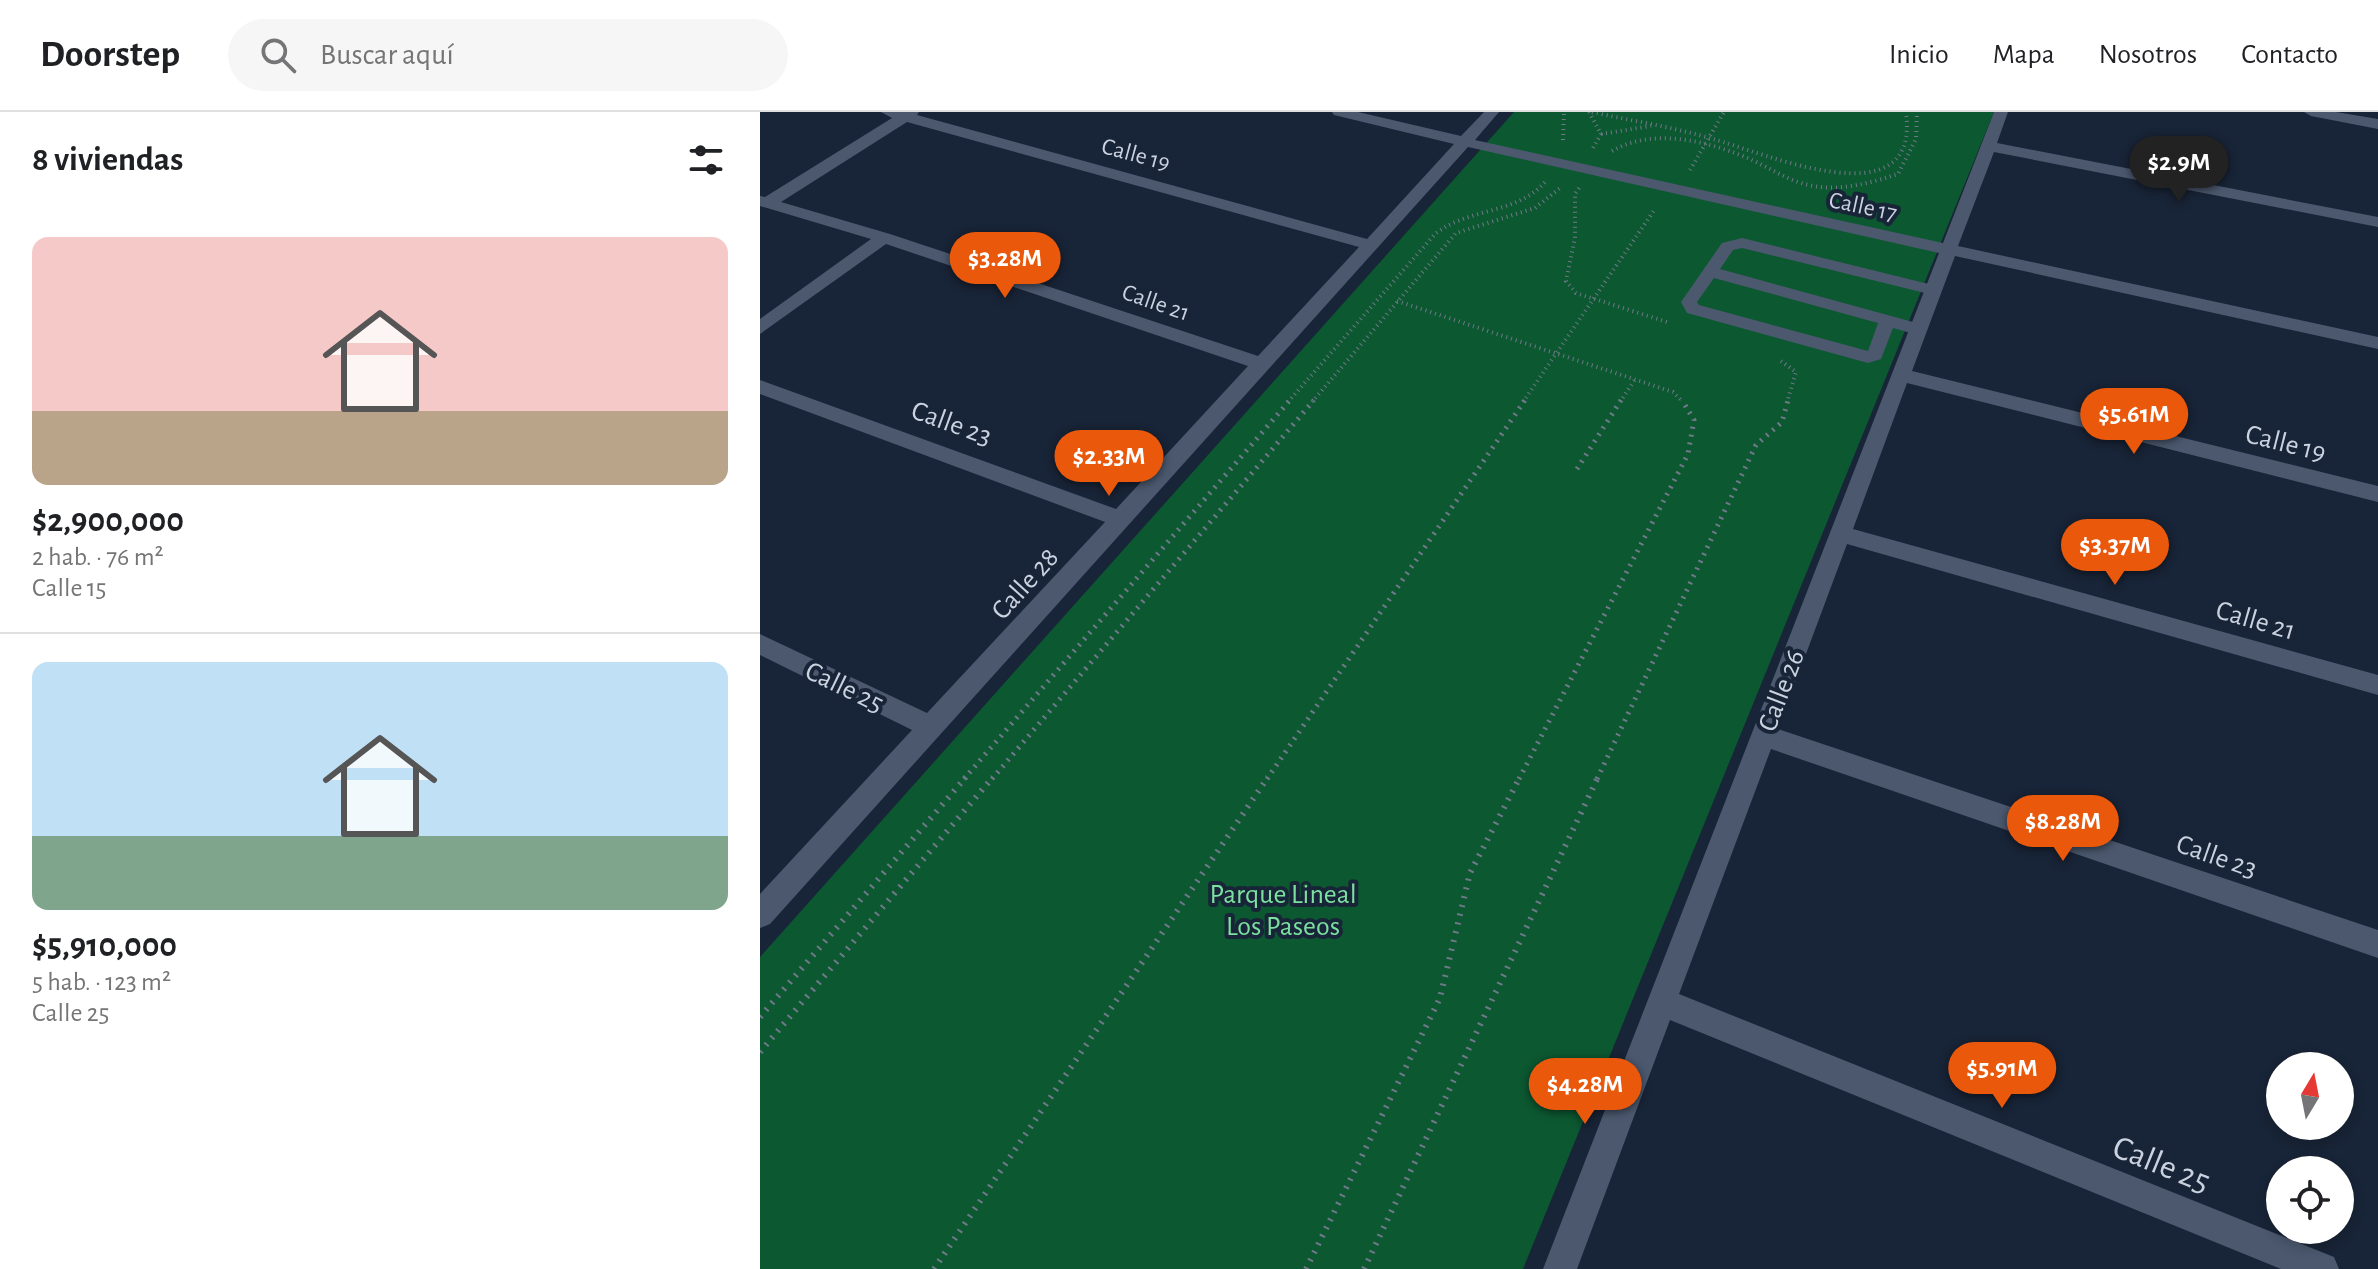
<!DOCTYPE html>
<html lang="es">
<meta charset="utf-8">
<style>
:root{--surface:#fff;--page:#f6f6f6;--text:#202124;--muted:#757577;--line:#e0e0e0;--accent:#ea580c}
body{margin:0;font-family:"Alegreya Sans",sans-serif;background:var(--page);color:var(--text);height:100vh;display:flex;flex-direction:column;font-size:30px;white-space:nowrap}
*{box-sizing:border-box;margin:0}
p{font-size:26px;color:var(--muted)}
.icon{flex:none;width:44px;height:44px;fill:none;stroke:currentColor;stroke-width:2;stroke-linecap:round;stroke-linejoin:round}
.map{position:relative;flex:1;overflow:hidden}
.side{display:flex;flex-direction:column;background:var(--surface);width:760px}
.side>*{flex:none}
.needle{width:52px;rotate:10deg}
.controls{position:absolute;left:1506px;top:940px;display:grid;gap:16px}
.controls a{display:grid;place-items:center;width:88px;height:88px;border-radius:50%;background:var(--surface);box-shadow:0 4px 12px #0003;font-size:40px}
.price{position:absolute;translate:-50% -68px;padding:0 18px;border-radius:28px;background:var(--accent);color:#fff;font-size:26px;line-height:52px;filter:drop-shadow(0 2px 4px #0008)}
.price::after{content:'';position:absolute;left:50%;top:48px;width:24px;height:18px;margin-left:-12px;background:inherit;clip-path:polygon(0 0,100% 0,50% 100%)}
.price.current{background:#222;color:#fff}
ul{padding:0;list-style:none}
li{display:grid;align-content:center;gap:16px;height:424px;padding:0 32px}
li+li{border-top:2px solid var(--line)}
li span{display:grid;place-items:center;height:248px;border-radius:16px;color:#555}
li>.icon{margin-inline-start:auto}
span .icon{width:144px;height:144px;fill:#fffc;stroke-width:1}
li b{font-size:34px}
h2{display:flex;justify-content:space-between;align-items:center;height:96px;padding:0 32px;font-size:34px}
header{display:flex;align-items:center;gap:48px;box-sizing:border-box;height:112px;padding:0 40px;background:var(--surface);border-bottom:2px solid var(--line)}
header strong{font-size:38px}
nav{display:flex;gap:44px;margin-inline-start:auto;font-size:28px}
.search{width:560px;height:72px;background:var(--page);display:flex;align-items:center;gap:20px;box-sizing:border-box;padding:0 28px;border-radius:44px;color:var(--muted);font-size:30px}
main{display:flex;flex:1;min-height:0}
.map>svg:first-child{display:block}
.green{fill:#0c5831}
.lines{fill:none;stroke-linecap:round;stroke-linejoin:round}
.path-far2{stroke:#6f7989;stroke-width:4;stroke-dasharray:1 4;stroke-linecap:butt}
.path-far1{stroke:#6f7989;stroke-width:5;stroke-dasharray:2 6;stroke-linecap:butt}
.path{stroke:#6f7989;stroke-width:6;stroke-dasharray:2 7;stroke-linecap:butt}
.lane{fill:#4b586e;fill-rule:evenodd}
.street{fill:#4b586e;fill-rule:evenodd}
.labels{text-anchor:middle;stroke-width:8;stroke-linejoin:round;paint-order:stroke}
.far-street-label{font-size:24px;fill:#cad2df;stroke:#182437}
.street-label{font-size:28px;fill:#cad2df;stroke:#182437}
.park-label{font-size:28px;fill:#7be0a0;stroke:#182437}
.near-street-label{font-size:34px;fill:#cad2df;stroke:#182437}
</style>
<header>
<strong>Doorstep</strong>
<div class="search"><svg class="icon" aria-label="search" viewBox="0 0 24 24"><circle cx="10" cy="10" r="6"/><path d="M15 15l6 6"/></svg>Buscar aquí</div>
<nav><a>Inicio</a><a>Mapa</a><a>Nosotros</a><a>Contacto</a></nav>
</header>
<main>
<section class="side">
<h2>8 viviendas<svg class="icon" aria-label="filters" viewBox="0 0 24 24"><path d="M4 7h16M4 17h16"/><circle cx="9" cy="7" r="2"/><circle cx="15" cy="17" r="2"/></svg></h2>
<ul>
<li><span style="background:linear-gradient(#f6c9c9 70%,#b9a48a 0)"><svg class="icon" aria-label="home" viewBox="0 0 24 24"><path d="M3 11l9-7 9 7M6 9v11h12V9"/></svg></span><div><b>$2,900,000</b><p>2 hab. · 76 m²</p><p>Calle 15</p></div></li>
<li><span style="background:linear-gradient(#bfe0f5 70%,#7fa58c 0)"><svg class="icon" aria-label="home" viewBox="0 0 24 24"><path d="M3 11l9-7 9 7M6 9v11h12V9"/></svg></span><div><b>$5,910,000</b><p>5 hab. · 123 m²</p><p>Calle 25</p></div></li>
</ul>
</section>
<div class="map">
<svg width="1618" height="1157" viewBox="0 0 1618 1157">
<rect width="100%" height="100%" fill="#182437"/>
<path class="green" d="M754,0H1234L763,1157H0V845Z"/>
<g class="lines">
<path class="path-far2" d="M829,0L841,22L832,38
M832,0C872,9 913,15 953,27C1002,40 1161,111 1146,0
M841,22L891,14
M803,28L804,0
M852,39C894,15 947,29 990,47C1010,56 1030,70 1053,74C1081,79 1111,71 1138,62L1156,27L1157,0
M930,58L964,0
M819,76L815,82V126L806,169L816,181L910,211
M637,189L913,280L923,290
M1021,249L1036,260L1027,290
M528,290L675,122C709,95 757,103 786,69
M552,290L696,121L775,96L800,76
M763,290L895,97
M860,290L876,266"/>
<path class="path-far1" d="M817,357L861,288
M204,667L530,288
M232,667L554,288
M507,667L765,288
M759,667L928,342L934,308L922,288
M837,667L996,333L1022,310L1028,288"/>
<path class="path" d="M0,905L206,665
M0,940L233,665
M174,1157L508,665
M546,1157L680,886L710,761L760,665
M604,1157L838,665"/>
<path class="lane" d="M982,126L1173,173L1181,178L1173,183L982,136L973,138L960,157L1164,213L1166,217L1158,223L1133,216L1121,247L1108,251L927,201L921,190L962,131ZM954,166L1118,211L1108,239L939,193L937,190Z"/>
<path class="street" d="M121,0H159L157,3L607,127L694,32L574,3L572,0H598L701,24L724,0H739L715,28L1183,131L1234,0H1248L1237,31L1618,105V115L1234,40L1198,134L1618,225V237L1195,144L1152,259L1618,374V390L1147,271L1093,417L1618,563V583L1087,432L1018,617L1618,818V846L1011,637L919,882L1574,1145L1579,1157H1521L910,908L817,1157H783L1179,141L708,35L10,812L0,816V782L152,618L0,543V522L167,601L345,410L0,282V268L356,397L488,254L126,132L0,222V207L111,127L0,94V84L5,85L132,6ZM147,10L599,135L498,244L130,122L21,90Z
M1544,0H1576L1618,7V17L1551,4Z"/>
</g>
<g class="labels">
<g class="far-street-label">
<text transform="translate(376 42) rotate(15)" y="8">Calle 19</text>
<text transform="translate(1103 94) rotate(12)" y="8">Calle 17</text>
<text transform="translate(396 190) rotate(19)" y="8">Calle 21</text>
</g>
<g class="street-label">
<text transform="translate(192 310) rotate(20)" y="10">Calle 23</text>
<text transform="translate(1526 330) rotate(14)" y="10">Calle 19</text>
<text transform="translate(264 471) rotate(-48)" y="10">Calle 28</text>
<text transform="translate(1496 507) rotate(16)" y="10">Calle 21</text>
<text transform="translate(85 574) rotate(26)" y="10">Calle 25</text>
<text transform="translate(1020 578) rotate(-69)" y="10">Calle 26</text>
<text transform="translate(1457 743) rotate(19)" y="10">Calle 23</text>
</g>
<g class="park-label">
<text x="523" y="791">Parque Lineal<tspan x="523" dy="32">Los Paseos</tspan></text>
</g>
<g class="near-street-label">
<text transform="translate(1402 1051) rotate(22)" y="12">Calle 25</text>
</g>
</g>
</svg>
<div class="controls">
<a><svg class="needle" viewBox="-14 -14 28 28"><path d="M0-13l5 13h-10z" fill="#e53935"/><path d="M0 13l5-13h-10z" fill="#757577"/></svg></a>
<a><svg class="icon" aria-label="locate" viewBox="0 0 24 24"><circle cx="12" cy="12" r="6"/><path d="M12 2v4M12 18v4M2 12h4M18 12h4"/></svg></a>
</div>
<b class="price current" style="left:1419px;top:92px">$2.9M</b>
<b class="price" style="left:245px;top:188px">$3.28M</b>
<b class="price" style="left:1374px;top:344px">$5.61M</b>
<b class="price" style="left:349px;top:386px">$2.33M</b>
<b class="price" style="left:1355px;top:475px">$3.37M</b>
<b class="price" style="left:1303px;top:751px">$8.28M</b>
<b class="price" style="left:1242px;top:998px">$5.91M</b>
<b class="price" style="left:825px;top:1014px">$4.28M</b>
</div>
</main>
